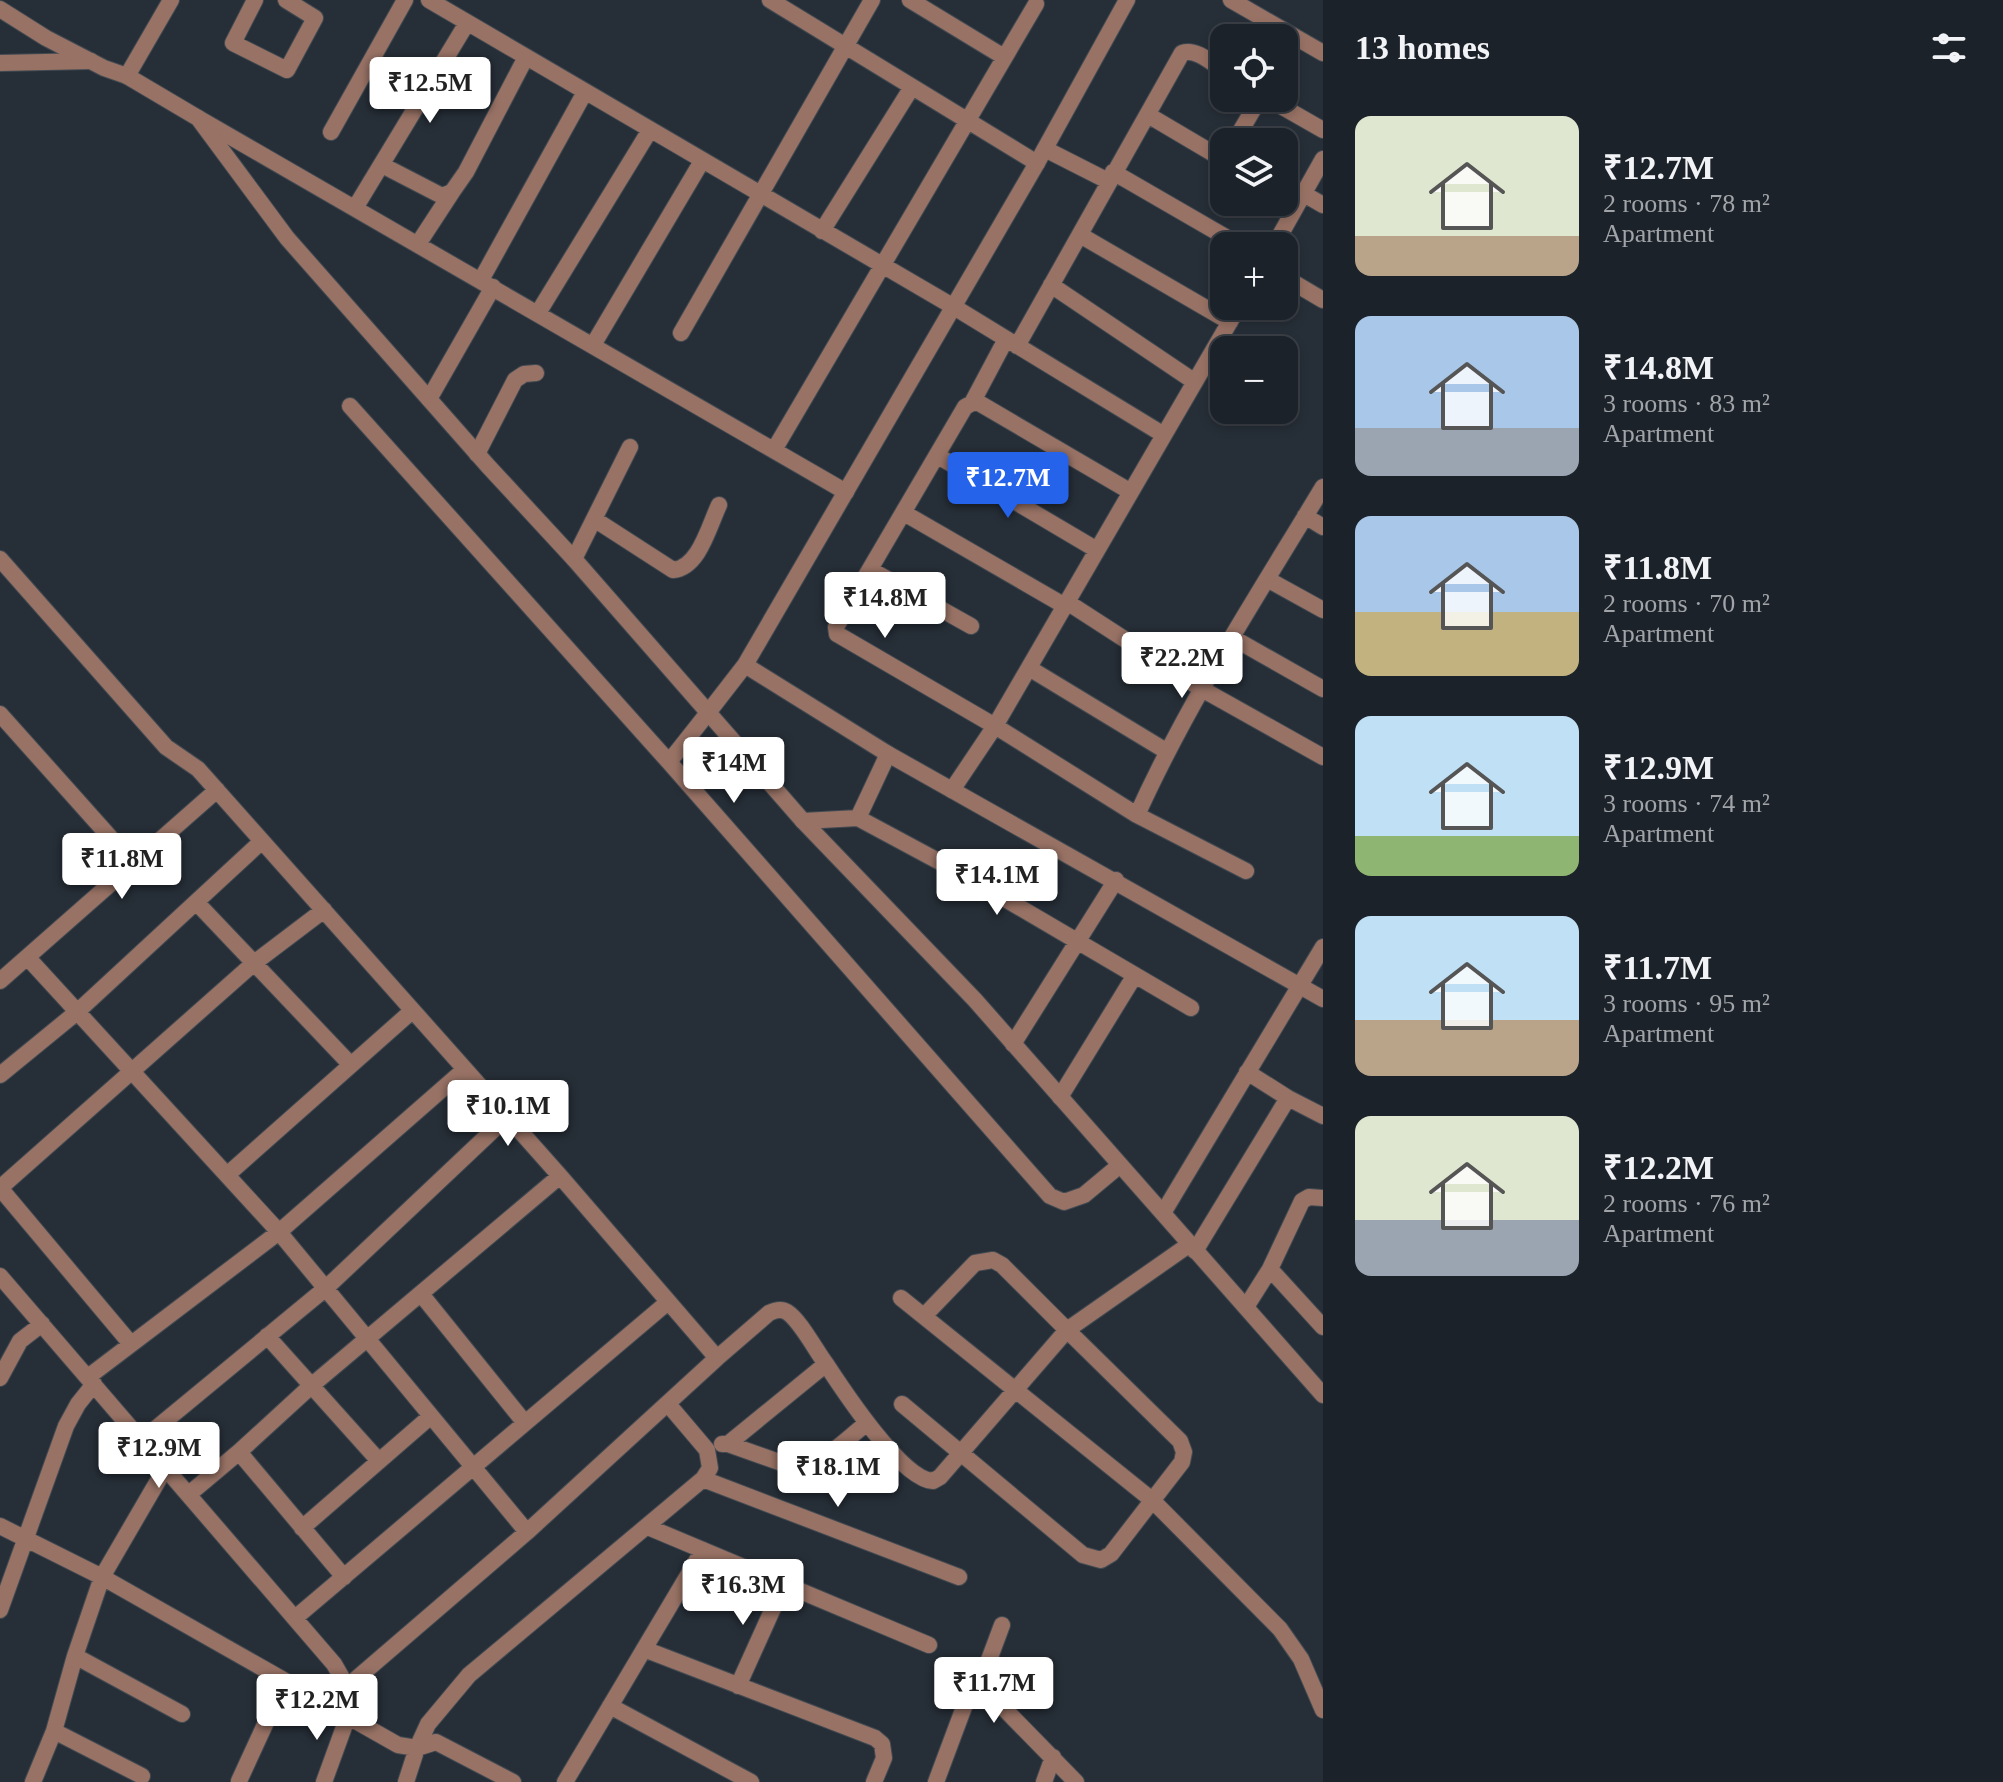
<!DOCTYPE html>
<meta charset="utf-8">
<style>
:root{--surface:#1c2229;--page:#252a31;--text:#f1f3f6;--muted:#a0a4a8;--line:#3a3f46;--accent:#2563eb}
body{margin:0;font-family:"Times New Roman",serif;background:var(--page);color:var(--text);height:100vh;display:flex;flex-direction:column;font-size:30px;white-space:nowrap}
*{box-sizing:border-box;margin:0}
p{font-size:26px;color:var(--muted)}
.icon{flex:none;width:44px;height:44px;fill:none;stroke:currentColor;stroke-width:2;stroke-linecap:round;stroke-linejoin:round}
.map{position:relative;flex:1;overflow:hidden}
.sheet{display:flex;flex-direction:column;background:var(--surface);width:680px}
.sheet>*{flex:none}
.controls{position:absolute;left:1210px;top:24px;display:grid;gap:16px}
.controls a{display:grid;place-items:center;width:88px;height:88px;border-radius:16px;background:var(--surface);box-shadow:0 4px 12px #0003,0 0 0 2px var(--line);font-size:40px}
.price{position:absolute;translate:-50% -68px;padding:0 18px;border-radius:8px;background:#fff;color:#222;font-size:26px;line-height:52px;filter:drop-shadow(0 2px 4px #0008)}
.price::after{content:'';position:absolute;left:50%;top:48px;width:24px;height:18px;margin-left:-12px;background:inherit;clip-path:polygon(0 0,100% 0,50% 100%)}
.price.on{background:var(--accent);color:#fff}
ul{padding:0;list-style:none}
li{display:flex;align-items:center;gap:24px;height:200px;padding:0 32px}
li span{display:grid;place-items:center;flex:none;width:224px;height:160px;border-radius:16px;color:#555}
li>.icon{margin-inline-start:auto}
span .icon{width:96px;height:96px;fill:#fffc;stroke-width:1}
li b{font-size:34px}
h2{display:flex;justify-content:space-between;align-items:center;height:96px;padding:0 32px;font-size:34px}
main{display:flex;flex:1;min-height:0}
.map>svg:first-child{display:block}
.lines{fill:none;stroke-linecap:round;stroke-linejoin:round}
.minor-casing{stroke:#424a52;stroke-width:18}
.tertiary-casing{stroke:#424a52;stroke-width:18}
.minor{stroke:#987265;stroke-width:16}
.tertiary{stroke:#987265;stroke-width:16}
</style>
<main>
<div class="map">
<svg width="1323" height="1782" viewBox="0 0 1323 1782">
<rect width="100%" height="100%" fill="#262e37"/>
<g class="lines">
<defs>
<path id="minor" d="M255,0L233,43L287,70L315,18L286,0
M429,0L954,307L1164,435
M770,0L1037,163
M910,0L1004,57
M0,63L91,61
M127,76L171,0
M1267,98L1323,130
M1148,115L1214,154L1224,155
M198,118L846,492
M331,132L405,0
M1234,142L1260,98
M1045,149L1108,181
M382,165L442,196L452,192L466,172L526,57
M1113,172L1241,246
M1304,194L1323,205
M355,208L467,23
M822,231L912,87
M1080,235L1230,322
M418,244L452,192
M1274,246L1323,159
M1284,277L1323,300
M481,280L585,92
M1051,285L1195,382
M538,313L650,130
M681,333L872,0
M593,345L702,161
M1017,346L1182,53C1196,48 1212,63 1224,71
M429,399L493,287
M972,403L1006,339
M350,406L669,762L1050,1196L1064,1202L1084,1195L1120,1165
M774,450L1036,4
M477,454L515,380L524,374L536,373
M938,456L1097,550
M1131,492L979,403H972L965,407L836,627L837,634L995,726L1137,815L1246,871
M904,513L1065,606
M1305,516L1323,527
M594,519L673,570C699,568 709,526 719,505
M0,559L166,747L198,769L560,1176L717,1358L527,1532L327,1704
M574,559L630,447
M871,570L971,626
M1267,579L1323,610
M1067,602L1200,688L1323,757
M1233,638L1323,689
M1029,668L1166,751
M0,714L109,836L132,866
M669,762L707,714
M952,790L995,726L1239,306
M1137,815C1189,700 1258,595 1323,487
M858,818L888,754
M803,821L858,818L966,876L1191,1008
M196,902L351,1065
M28,958L279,1232L527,1532
M0,981L217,790
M1013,1044L1116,880
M1247,1072L1288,1098L1323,1116
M0,1075L77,1012L262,841
M1060,1097L1135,975
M227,1175L412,1011
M0,1188L254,963L324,910
M0,1188L131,1344
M1163,1213L1323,947
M1195,1251L1288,1098
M1270,1269L1323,1327
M0,1276L334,1664L346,1685
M421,1294L525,1423
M901,1298L1152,1500L1280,1629L1301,1659L1323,1710
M1246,1307L1270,1269L1302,1201L1309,1197L1323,1198
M267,1336L379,1461
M717,1358L769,1313C775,1310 781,1308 787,1312C800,1320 816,1351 826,1364
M88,1377L279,1232L464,1070
M0,1378L20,1341L42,1324
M902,1404L1083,1555L1101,1560L1111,1554L1182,1462L1184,1452L1180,1441L1067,1330L1190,1244
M142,1440L326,1288L507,1117
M722,1444H728L793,1467C819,1469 846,1439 866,1424
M728,1444L826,1364C843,1390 902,1480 933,1481L940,1477L1067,1330L1002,1265L993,1260L975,1263L924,1316
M239,1452L344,1577
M703,1479L959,1577
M189,1494L239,1452L311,1386L560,1176
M0,1526L102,1577L398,1745L417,1748L436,1742L513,1782
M648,1527L929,1645
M302,1528L431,1416
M0,1610L66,1426L78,1404L94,1384
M295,1618L668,1302
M644,1649L875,1738L882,1744L884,1758L874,1782
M75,1656L182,1714
M980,1684L1002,1625
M738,1686L784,1584
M610,1706L751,1782
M54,1731L142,1776
M239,1781L285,1681
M33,1782L54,1731L75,1656L102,1577L166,1467
M324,1782L348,1716
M406,1782L417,1748L428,1724L469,1675L703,1479L710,1468L707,1450L668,1404
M565,1782L703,1550
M936,1782L970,1691L974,1685L980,1684L1076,1782
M1044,1782L1053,1757"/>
<path id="tertiary" d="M1231,0L1323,53
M0,9L46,38L104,68L127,76L198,118L287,238L488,466L574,559L803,821L975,1000L1323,1395
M745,665L888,754L1323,999
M707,714L745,665L1037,163L1127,0"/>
</defs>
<use href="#minor" class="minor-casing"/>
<use href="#tertiary" class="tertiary-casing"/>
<use href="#minor" class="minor"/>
<use href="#tertiary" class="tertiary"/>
</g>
</svg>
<div class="controls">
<a><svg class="icon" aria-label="locate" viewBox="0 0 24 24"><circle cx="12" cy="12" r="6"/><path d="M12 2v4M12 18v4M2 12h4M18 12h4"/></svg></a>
<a><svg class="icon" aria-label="layers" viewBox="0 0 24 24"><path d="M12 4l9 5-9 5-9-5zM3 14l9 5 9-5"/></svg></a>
<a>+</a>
<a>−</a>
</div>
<b class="price" style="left:430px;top:125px">₹12.5M</b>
<b class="price on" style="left:1008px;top:520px">₹12.7M</b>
<b class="price" style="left:885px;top:640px">₹14.8M</b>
<b class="price" style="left:1182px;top:700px">₹22.2M</b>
<b class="price" style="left:734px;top:805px">₹14M</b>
<b class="price" style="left:122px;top:901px">₹11.8M</b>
<b class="price" style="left:997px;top:917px">₹14.1M</b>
<b class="price" style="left:508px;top:1148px">₹10.1M</b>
<b class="price" style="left:159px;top:1490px">₹12.9M</b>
<b class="price" style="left:838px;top:1509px">₹18.1M</b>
<b class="price" style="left:743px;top:1627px">₹16.3M</b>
<b class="price" style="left:994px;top:1725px">₹11.7M</b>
<b class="price" style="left:317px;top:1742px">₹12.2M</b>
</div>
<section class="sheet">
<h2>13 homes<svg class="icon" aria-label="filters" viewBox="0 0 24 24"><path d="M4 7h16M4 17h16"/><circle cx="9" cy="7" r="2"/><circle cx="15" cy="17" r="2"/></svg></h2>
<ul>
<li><span style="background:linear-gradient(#dfe7d0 75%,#b9a48a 0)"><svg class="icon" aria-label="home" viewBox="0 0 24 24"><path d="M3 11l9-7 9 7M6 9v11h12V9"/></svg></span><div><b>₹12.7M</b><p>2 rooms · 78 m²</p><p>Apartment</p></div></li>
<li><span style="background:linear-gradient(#a9c7e8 70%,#9aa5b1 0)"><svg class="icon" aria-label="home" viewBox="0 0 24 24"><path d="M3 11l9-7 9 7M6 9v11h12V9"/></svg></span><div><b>₹14.8M</b><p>3 rooms · 83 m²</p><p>Apartment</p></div></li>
<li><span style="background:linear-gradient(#a9c7e8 60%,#c2b280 0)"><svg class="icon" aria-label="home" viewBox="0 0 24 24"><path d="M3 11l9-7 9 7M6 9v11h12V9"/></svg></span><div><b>₹11.8M</b><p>2 rooms · 70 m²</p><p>Apartment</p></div></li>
<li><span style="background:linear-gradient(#bfe0f5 75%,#8fb573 0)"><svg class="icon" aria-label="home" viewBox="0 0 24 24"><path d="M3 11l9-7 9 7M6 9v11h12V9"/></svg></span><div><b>₹12.9M</b><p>3 rooms · 74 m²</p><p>Apartment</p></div></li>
<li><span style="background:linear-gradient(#bfe0f5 65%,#b9a48a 0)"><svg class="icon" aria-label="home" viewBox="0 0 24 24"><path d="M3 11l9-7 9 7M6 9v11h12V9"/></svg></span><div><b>₹11.7M</b><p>3 rooms · 95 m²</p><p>Apartment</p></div></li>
<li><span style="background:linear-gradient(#dfe7d0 65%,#9aa5b1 0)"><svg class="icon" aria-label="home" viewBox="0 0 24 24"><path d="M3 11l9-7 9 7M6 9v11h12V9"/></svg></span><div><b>₹12.2M</b><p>2 rooms · 76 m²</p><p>Apartment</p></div></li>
</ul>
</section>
</main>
